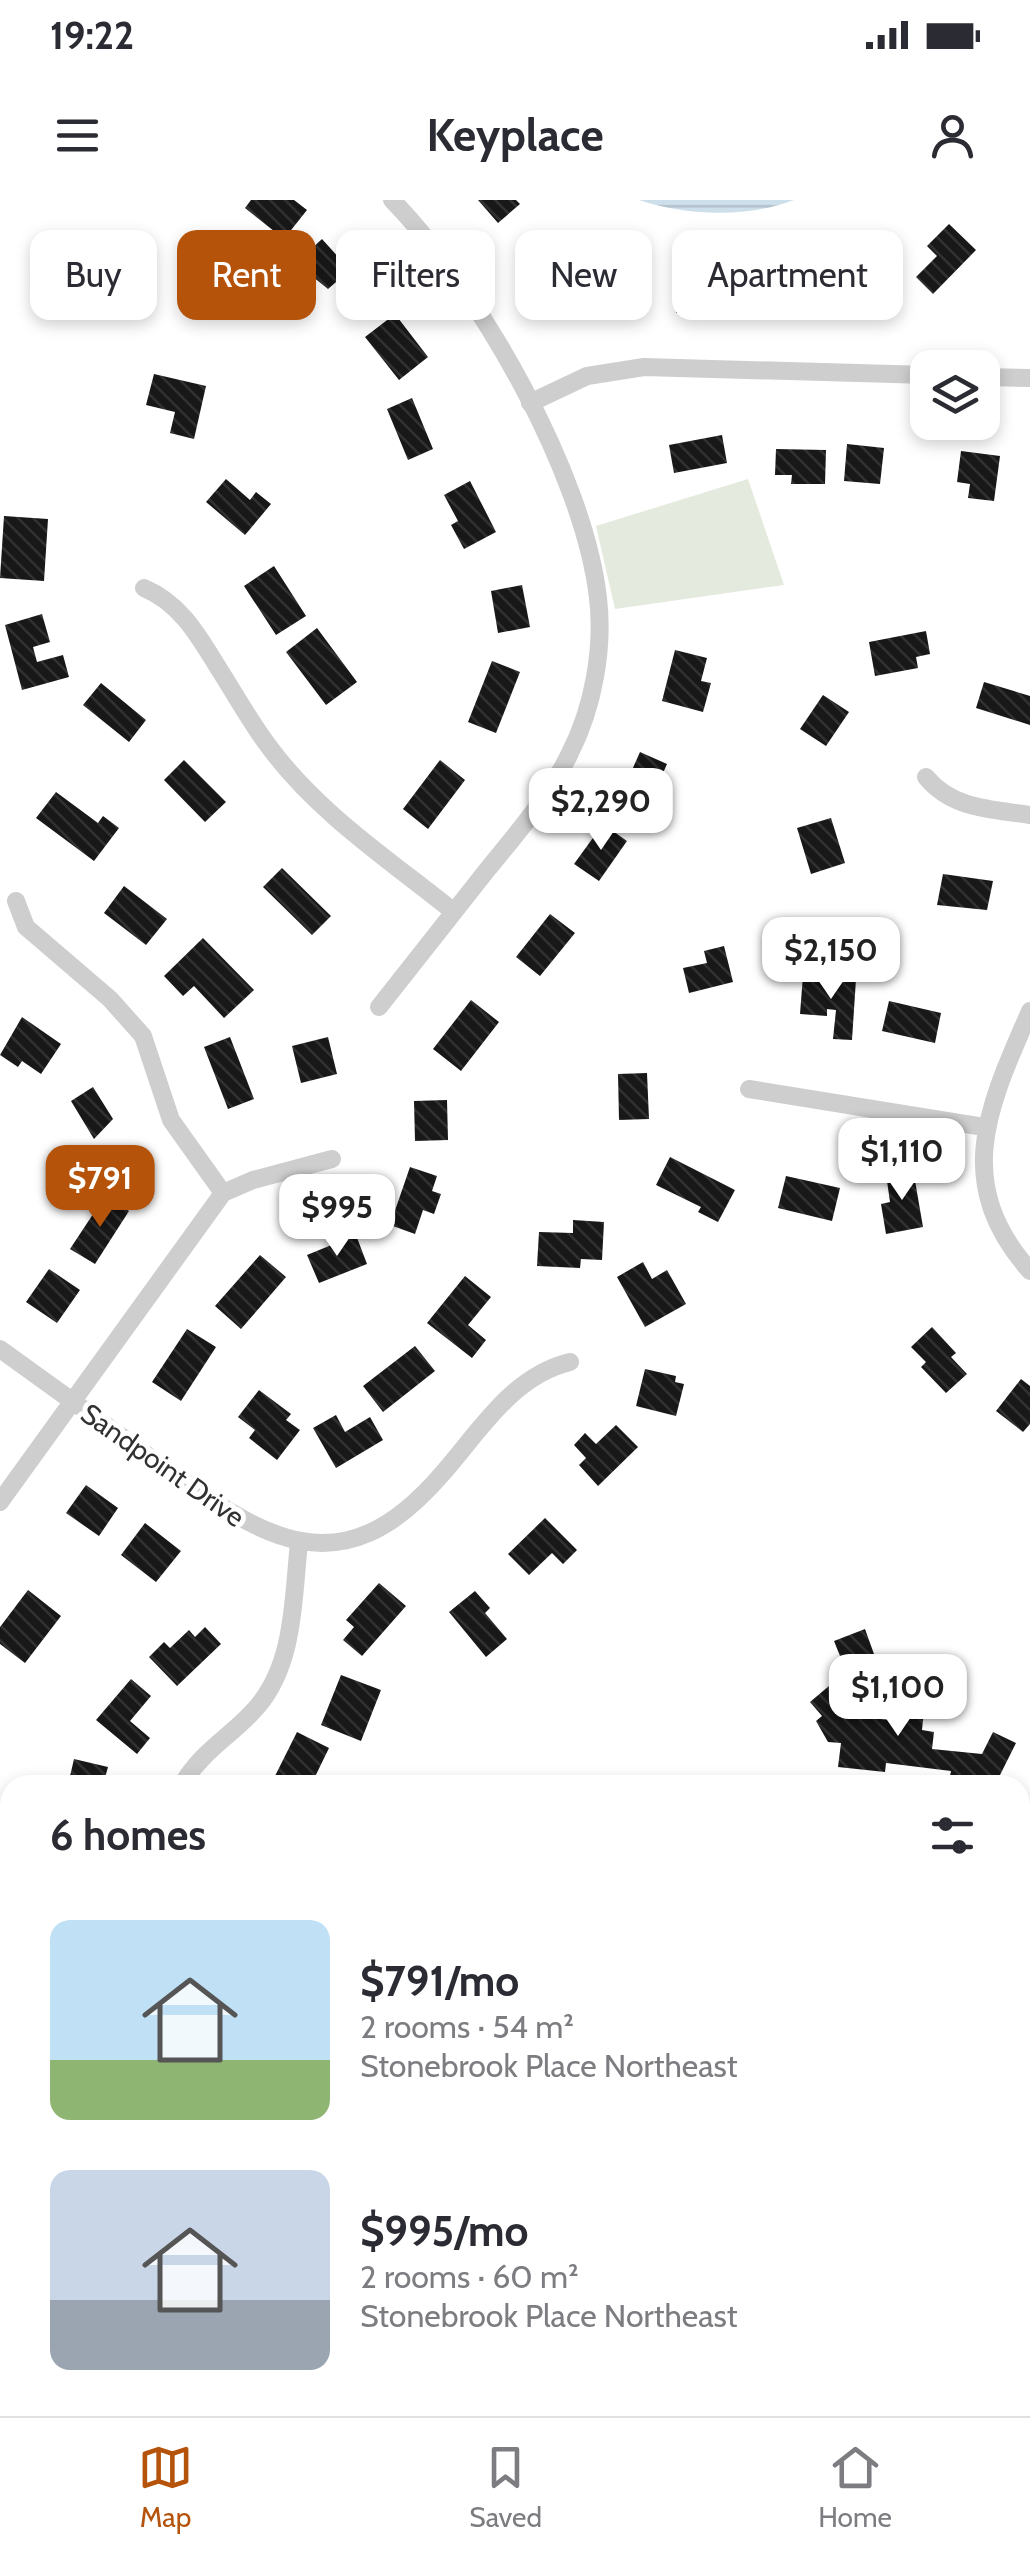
<!DOCTYPE html>
<meta charset="utf-8">
<style>
:root{--surface:#fff;--page:#f7f7f7;--text:#2b2b33;--muted:#7c7c81;--line:#e1e1e2;--accent:#b45309}
body{margin:0;font-family:Cabin,sans-serif;background:var(--page);color:var(--text);height:100vh;display:flex;flex-direction:column;font-size:38px;white-space:nowrap}
*{box-sizing:border-box;margin:0}
p{font-size:32px;color:var(--muted)}
.icon{flex:none;width:55px;height:55px;fill:none;stroke:currentColor;stroke-width:2;stroke-linecap:round;stroke-linejoin:round}
.map{position:relative;flex:1;overflow:hidden}
.sheet{position:absolute;left:0px;top:1575px;width:1030px;height:642px;display:flex;flex-direction:column;background:var(--surface);border-radius:30px 30px 0 0;box-shadow:0 5px 15px #0003}
.sheet>*{flex:none}
.guide{position:absolute;left:30px;top:30px;width:970px;height:90px;display:flex;gap:20px}
.buttons{position:absolute;left:910px;top:150px;display:grid;gap:20px}
.buttons a{display:grid;place-items:center;width:90px;height:90px;border-radius:20px;background:var(--surface);box-shadow:0 5px 15px #0003;font-size:50px}
.price{position:absolute;translate:-50% -85px;padding:0 22px;border-radius:20px;background:#fff;color:#222;font-size:32px;line-height:65px;filter:drop-shadow(0 2px 5px #0008)}
.price::after{content:'';position:absolute;left:50%;top:60px;width:30px;height:22px;margin-left:-15px;background:inherit;clip-path:polygon(0 0,100% 0,50% 100%)}
.price.on{background:var(--accent);color:#fff}
ul{padding:0;list-style:none}
li{display:flex;align-items:center;gap:30px;height:250px;padding:0 50px}
li span{display:grid;place-items:center;flex:none;width:280px;height:200px;border-radius:20px;color:#555}
li>.icon{margin-inline-start:auto}
span .icon{width:120px;height:120px;fill:#fffc;stroke-width:1}
li b{font-size:42px}
h2{display:flex;justify-content:space-between;align-items:center;height:120px;padding:0 50px;font-size:42px}
.tag{padding:0 35px;border-radius:20px;background:var(--surface);box-shadow:0 5px 15px #0003;font-size:35px;line-height:90px}
.tag.on{background:var(--accent);color:#fff}
.status{display:flex;justify-content:space-between;align-items:center;height:70px;padding:0 50px;background:var(--surface);direction:ltr}
.status svg{height:28px;fill:currentColor}
header{display:flex;justify-content:space-between;align-items:center;height:130px;padding:0 50px;background:var(--surface);font-size:45px;font-weight:800}
.dock{display:flex;justify-content:space-around;align-items:center;height:140px;border-top:2px solid var(--line);background:var(--surface);font-size:28px;color:var(--muted)}
.dock a{display:grid;justify-items:center;gap:5px}
.dock .on{color:var(--accent)}
.map>svg:first-child{display:block}
.park{fill:#e4eade}
.water{fill:url(#water-rules)}
.building{fill:url(#building-back-hatch)}
.lines{fill:none;stroke-linecap:round;stroke-linejoin:round}
.street{stroke:#cecece;stroke-width:18}
.labels{text-anchor:middle;stroke-width:10;stroke-linejoin:round;paint-order:stroke}
.street-label{font-size:28px;fill:#313131;stroke:#fff}
</style>
<div class="status"><b>19:22</b><svg viewBox="0 0 49 12"><path d="M0 12V9h3v3zM5 12V6h3v6zM10 12V3h3v9zM15 12V0h3v12zM26 1h20v11H26zM47 4h2v5h-2z"/></svg></div>
<header><svg class="icon" aria-label="menu" viewBox="0 0 24 24"><path d="M4 6h16M4 12h16M4 18h16"/></svg>Keyplace<svg class="icon" aria-label="person" viewBox="0 0 24 24"><circle cx="12" cy="8" r="4"/><path d="M4 21q1-7 8-7t8 7"/></svg></header>
<div class="map">
<svg width="1030" height="2216" viewBox="0 0 1030 2216">
<defs>
<pattern id="water-rules" width="6" height="5" patternUnits="userSpaceOnUse" patternTransform="scale(2.5)"><rect width="6" height="5" fill="#cedfec"/><path d="M0 2.5h6" fill="none" stroke="#b1c0cb"/></pattern>
<pattern id="building-back-hatch" width="6" height="6" patternUnits="userSpaceOnUse" patternTransform="scale(2.5)"><rect width="6" height="6" fill="#181818"/><path d="M-1 5l2 2M0 0l6 6M5-1l2 2" fill="none" stroke="#313131"/></pattern>
</defs>
<rect width="100%" height="100%" fill="#fff"/>
<path class="park" d="M748,279L784,385L615,409L596,326Z"/>
<path class="water" d="M639,0H794C746,18 688,16 639,0Z"/>
<path class="building" d="M251,0H294L307,10L284,39L245,8Z
M478,0H516L520,4L498,23Z
M949,24L976,50L933,94L916,77L937,56L927,46Z
M743,30L745,57L723,58L721,31Z
M322,39L350,70L328,89L296,63Z
M543,57L566,71L573,60L587,69L583,75L599,85L582,112L529,79Z
M719,71L721,110L676,113L674,74Z
M834,83L835,109L775,112L774,85Z
M395,114L428,157L399,180L365,137Z
M154,174L206,186L194,239L170,233L175,212L146,205Z
M412,198L433,249L408,260L387,209Z
M722,235L727,263L674,273L669,245Z
M847,244L884,248L880,284L844,281Z
M776,249L826,250L825,284H791L792,275H775Z
M961,251L1000,256L994,301L968,298L970,284L957,282Z
M226,279L250,300L256,292L271,304L245,335L206,302Z
M470,281L496,332L464,349L451,325L458,321L444,295Z
M4,316L48,319L44,381L0,378Z
M274,366L306,416L276,435L244,386Z
M522,385L530,427L498,433L491,391Z
M42,414L50,442L33,447L37,462L63,455L69,477L22,490L5,425Z
M317,428L357,482L326,505L286,452Z
M926,431L930,454L916,457L918,468L875,476L869,442Z
M675,450L707,458L701,481L711,483L703,512L662,501Z
M492,461L520,472L496,533L468,522Z
M984,482L1030,496V525L976,508Z
M101,483L146,520L129,542L83,505Z
M823,495L849,512L826,546L800,529Z
M640,552L667,564L644,616L617,604Z
M184,560L226,602L205,622L164,580Z
M440,560L465,580L428,629L403,609Z
M56,592L98,623L103,616L119,628L94,661L36,618Z
M831,618L845,663L811,674L797,628Z
M603,624L627,641L599,681L574,664Z
M282,668L331,716L312,735L263,687Z
M943,674L993,681L987,710L937,705Z
M124,686L167,719L146,745L104,713Z
M550,714L575,733L540,776L516,757Z
M203,738L254,790L224,818L194,786L183,796L164,776Z
M724,746L733,782L689,793L683,768L707,763L704,751Z
M803,775L856,779L852,840L833,839L836,810L827,809V816L800,814Z
M471,800L499,822L461,871L433,849Z
M889,801L941,813L935,843L882,831Z
M22,817L61,844L41,874L22,861L18,867L0,855Z
M230,837L254,899L228,909L204,847Z
M328,837L337,874L301,883L292,846Z
M647,873L649,919L619,920L618,874Z
M93,887L113,919L94,939L71,901Z
M447,900L448,940L415,941L414,901Z
M670,957L735,990L718,1022L698,1012L701,1007L656,985Z
M410,967L437,976L432,991L441,994L434,1014L423,1010L415,1034L390,1025Z
M913,969L923,1027L886,1034L881,1004L890,1002L886,974Z
M786,976L840,988L832,1021L778,1008Z
M105,996L129,1011L95,1064L70,1049Z
M573,1020L604,1022L602,1060L581,1059L580,1068L537,1066L539,1032L573,1033Z
M356,1035L367,1064L319,1083L307,1055Z
M260,1055L286,1077L241,1129L215,1106Z
M643,1062L652,1079L667,1070L686,1104L645,1127L617,1077Z
M49,1069L80,1090L57,1123L26,1102Z
M465,1076L491,1097L468,1125L486,1140L472,1158L427,1123Z
M932,1127L956,1153L951,1157L967,1174L946,1193L921,1167L926,1162L911,1147Z
M187,1129L216,1147L181,1201L152,1182Z
M415,1146L435,1171L383,1212L363,1186Z
M645,1169L676,1176L675,1182L684,1184L676,1216L636,1206Z
M1021,1179L1030,1186V1224L1023,1232L996,1211Z
M259,1190L291,1214L286,1220L300,1230L277,1260L249,1238L255,1230L238,1217Z
M336,1215L345,1232L370,1217L383,1240L336,1268L313,1228Z
M616,1225L638,1247L598,1286L579,1265L586,1258L574,1245L585,1233L596,1244Z
M86,1285L118,1308L99,1336L66,1313Z
M545,1318L577,1350L563,1364L552,1353L529,1375L508,1354Z
M145,1323L181,1351L156,1382L121,1355Z
M379,1383L406,1406L362,1456L343,1440L354,1427L346,1420Z
M28,1390L61,1416L25,1463L0,1444V1427Z
M475,1391L490,1408L485,1413L507,1439L486,1457L449,1412Z
M205,1427L221,1444L177,1486L149,1457L164,1442L170,1448L189,1430L195,1437Z
M865,1429L874,1454L844,1466L834,1441Z
M341,1475L381,1490L361,1541L321,1525Z
M842,1475L866,1505L881,1507L880,1519L899,1521L901,1507L924,1510L922,1530L934,1532L932,1549L982,1554L993,1532L1016,1543L996,1583L950,1576L951,1571L886,1563L885,1572L838,1567L841,1543L828,1542L816,1521L822,1516L810,1502Z
M131,1479L151,1496L130,1521L150,1538L137,1554L96,1520Z
M297,1532L329,1548L311,1585H278L272,1582Z
M74,1559L108,1567L103,1585H68Z
M10,2112V2165H0V2113Z
M256,2208H316L312,2216H270Z"/>
<g class="lines">
<path class="street" d="M982,177L1030,178
M530,203L587,176L644,167L928,175
M144,388C184,405 201,441 224,477C239,501 253,526 270,548C319,614 391,661 454,712
M926,577C952,609 991,609 1030,615
M16,701L26,727L110,799L143,836L171,920L223,993
M379,807C415,761 451,716 487,670C517,633 549,597 570,553C593,508 604,449 598,398C584,274 479,89 392,0
M1030,811C989,905 951,982 1030,1071
M749,889L984,927
M0,1149C51,1186 103,1223 154,1260C259,1335 338,1395 442,1274C480,1231 512,1176 570,1162
M0,1302L223,993L253,980L332,959
M182,1585C201,1551 233,1535 257,1507C295,1463 293,1397 299,1343
M1020,1945L1030,1974
M383,2216V2208"/>
</g>
<g class="labels">
<g class="street-label">
<text transform="translate(163 1265) rotate(35)" y="10">Sandpoint Drive</text>
</g>
</g>
</svg>
<div class="buttons">
<a><svg class="icon" aria-label="layers" viewBox="0 0 24 24"><path d="M12 4l9 5-9 5-9-5zM3 14l9 5 9-5"/></svg></a>
</div>
<b class="price" style="left:601px;top:653px">$2,290</b>
<b class="price" style="left:831px;top:802px">$2,150</b>
<b class="price" style="left:902px;top:1003px">$1,110</b>
<b class="price on" style="left:100px;top:1030px">$791</b>
<b class="price" style="left:337px;top:1059px">$995</b>
<b class="price" style="left:898px;top:1539px">$1,100</b>
<div class="guide">
<a class="tag">Buy</a>
<a class="tag on">Rent</a>
<a class="tag">Filters</a>
<a class="tag">New</a>
<a class="tag">Apartment</a>
</div>
<section class="sheet">
<h2>6 homes<svg class="icon" aria-label="filters" viewBox="0 0 24 24"><path d="M4 7h16M4 17h16"/><circle cx="9" cy="7" r="2"/><circle cx="15" cy="17" r="2"/></svg></h2>
<ul>
<li><span style="background:linear-gradient(#bfe0f5 70%,#8fb573 0)"><svg class="icon" aria-label="home" viewBox="0 0 24 24"><path d="M3 11l9-7 9 7M6 9v11h12V9"/></svg></span><div><b>$791/mo</b><p>2 rooms · 54 m²</p><p>Stonebrook Place Northeast</p></div></li>
<li><span style="background:linear-gradient(#c9d6e8 65%,#9aa5b1 0)"><svg class="icon" aria-label="home" viewBox="0 0 24 24"><path d="M3 11l9-7 9 7M6 9v11h12V9"/></svg></span><div><b>$995/mo</b><p>2 rooms · 60 m²</p><p>Stonebrook Place Northeast</p></div></li>
</ul>
</section>
</div>
<nav class="dock">
<a class="on"><svg class="icon" aria-label="map" viewBox="0 0 24 24"><path d="M3 6l6-2 6 2 6-2v14l-6 2-6-2-6 2zM9 4v14M15 6v14"/></svg>Map</a>
<a><svg class="icon" aria-label="saved" viewBox="0 0 24 24"><path d="M7 4h10v16l-5-4-5 4z"/></svg>Saved</a>
<a><svg class="icon" aria-label="home" viewBox="0 0 24 24"><path d="M3 11l9-7 9 7M6 9v11h12V9"/></svg>Home</a>
</nav>
